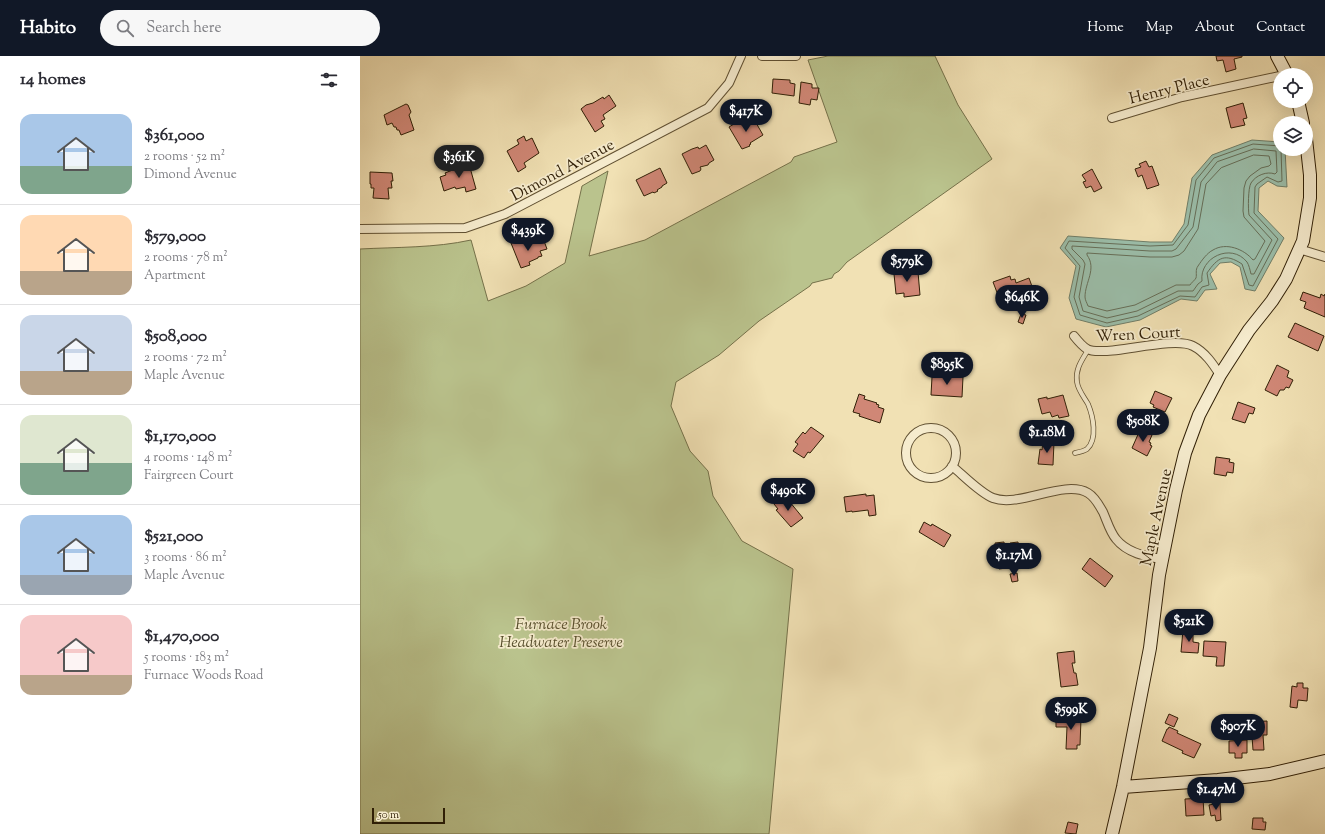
<!DOCTYPE html>
<meta charset="utf-8">
<style>
:root{--surface:#fff;--page:#f7f7f7;--text:#2b2b33;--muted:#7c7c81;--line:#e1e1e2;--accent:#111827}
body{margin:0;font-family:"Sorts Mill Goudy",serif;background:var(--page);color:var(--text);height:100vh;display:flex;flex-direction:column;font-size:15px;white-space:nowrap}
*{box-sizing:border-box;margin:0}
p{font-size:13px;color:var(--muted)}
.icon{flex:none;width:22px;height:22px;fill:none;stroke:currentColor;stroke-width:2;stroke-linecap:round;stroke-linejoin:round}
.map{position:relative;flex:1;overflow:hidden}
.panel{display:flex;flex-direction:column;background:var(--surface);width:360px}
.panel>*{flex:none}
.controls{position:absolute;left:913px;top:12px;display:grid;gap:8px}
.controls a{display:grid;place-items:center;width:40px;height:40px;border-radius:50%;background:var(--surface);box-shadow:0 4px 16px #0002;font-size:20px}
.scale{position:absolute;left:12px;bottom:10px;width:73px;box-sizing:border-box;padding-left:4px;border:2px solid #301f06;border-top:0;font-size:11px;line-height:14px;white-space:nowrap;color:#301f06;-webkit-text-stroke:3px #f6ecce;paint-order:stroke}
.price{position:absolute;translate:-50% -34px;padding:0 9px;border-radius:14px;background:var(--accent);color:#fff;font-size:13px;line-height:26px;filter:drop-shadow(0 1px 2px #0008)}
.price::after{content:'';position:absolute;left:50%;top:24px;width:12px;height:9px;margin-left:-6px;background:inherit;clip-path:polygon(0 0,100% 0,50% 100%)}
.price.active{background:#222;color:#fff}
ul{padding:0;list-style:none}
li{display:flex;align-items:center;gap:12px;height:100px;padding:0 20px}
li+li{border-top:1px solid var(--line)}
li span{display:grid;place-items:center;flex:none;width:112px;height:80px;border-radius:12px;color:#555}
li>.icon{margin-inline-start:auto}
span .icon{width:48px;height:48px;fill:#fffc;stroke-width:1}
li b{font-size:17px}
h2{display:flex;justify-content:space-between;align-items:center;height:48px;padding:0 20px;font-size:17px}
header{display:flex;align-items:center;gap:24px;box-sizing:border-box;height:56px;padding:0 20px;background:var(--accent);color:#fff}
header strong{font-size:19px}
nav{display:flex;gap:22px;margin-inline-start:auto;font-size:14px}
.search{width:280px;height:36px;background:var(--page);display:flex;align-items:center;gap:10px;box-sizing:border-box;padding:0 14px;border-radius:22px;color:var(--muted);font-size:15px}
main{display:flex;flex:1;min-height:0}
.map>svg:first-child{display:block}
.green{fill:#bac38d;stroke:#75714a}
.water{fill:#9bbeaa;stroke:#707e68}
.lines{fill:none;stroke-linecap:round;stroke-linejoin:round}
.shore{stroke:#666e58;stroke-width:1}
.building{fill:#d08776;stroke:#301f06}
.lane-casing{stroke:#605032;stroke-width:5.5}
.street-casing{stroke:#605032;stroke-width:10}
.secondary-casing{stroke:#301f06;stroke-width:14}
.lane{stroke:#f6ecce;stroke-width:4}
.street{stroke:#f6ecce;stroke-width:8}
.secondary{stroke:#f6ecce;stroke-width:12}
.labels{text-anchor:middle;stroke-width:3.5;stroke-linejoin:round;paint-order:stroke}
.street-label{font-size:16px;fill:#301f06;stroke:#f6ecce}
.park-label{font-size:16px;font-style:italic;fill:#59502e;stroke:#f6ecce}
</style>
<header>
<strong>Habito</strong>
<div class="search"><svg class="icon" aria-label="search" viewBox="0 0 24 24"><circle cx="10" cy="10" r="6"/><path d="M15 15l6 6"/></svg>Search here</div>
<nav><a>Home</a><a>Map</a><a>About</a><a>Contact</a></nav>
</header>
<main>
<section class="panel">
<h2>14 homes<svg class="icon" aria-label="filters" viewBox="0 0 24 24"><path d="M4 7h16M4 17h16"/><circle cx="9" cy="7" r="2"/><circle cx="15" cy="17" r="2"/></svg></h2>
<ul>
<li><span style="background:linear-gradient(#a9c7e8 65%,#7fa58c 0)"><svg class="icon" aria-label="home" viewBox="0 0 24 24"><path d="M3 11l9-7 9 7M6 9v11h12V9"/></svg></span><div><b>$361,000</b><p>2 rooms · 52 m²</p><p>Dimond Avenue</p></div></li>
<li><span style="background:linear-gradient(#ffd9b3 70%,#b9a48a 0)"><svg class="icon" aria-label="home" viewBox="0 0 24 24"><path d="M3 11l9-7 9 7M6 9v11h12V9"/></svg></span><div><b>$579,000</b><p>2 rooms · 78 m²</p><p>Apartment</p></div></li>
<li><span style="background:linear-gradient(#c9d6e8 70%,#b9a48a 0)"><svg class="icon" aria-label="home" viewBox="0 0 24 24"><path d="M3 11l9-7 9 7M6 9v11h12V9"/></svg></span><div><b>$508,000</b><p>2 rooms · 72 m²</p><p>Maple Avenue</p></div></li>
<li><span style="background:linear-gradient(#dfe7d0 60%,#7fa58c 0)"><svg class="icon" aria-label="home" viewBox="0 0 24 24"><path d="M3 11l9-7 9 7M6 9v11h12V9"/></svg></span><div><b>$1,170,000</b><p>4 rooms · 148 m²</p><p>Fairgreen Court</p></div></li>
<li><span style="background:linear-gradient(#a9c7e8 75%,#9aa5b1 0)"><svg class="icon" aria-label="home" viewBox="0 0 24 24"><path d="M3 11l9-7 9 7M6 9v11h12V9"/></svg></span><div><b>$521,000</b><p>3 rooms · 86 m²</p><p>Maple Avenue</p></div></li>
<li><span style="background:linear-gradient(#f6c9c9 75%,#b9a48a 0)"><svg class="icon" aria-label="home" viewBox="0 0 24 24"><path d="M3 11l9-7 9 7M6 9v11h12V9"/></svg></span><div><b>$1,470,000</b><p>5 rooms · 183 m²</p><p>Furnace Woods Road</p></div></li>
</ul>
</section>
<div class="map">
<svg width="965" height="778" viewBox="0 0 965 778">
<rect width="100%" height="100%" fill="#f1e1b4"/>
<filter id="stains"><feTurbulence type="fractalNoise" baseFrequency=".005" numOctaves="4"/><feColorMatrix values="0 0 0 0 .2 0 0 0 0 .09 0 0 0 0 .02 0 0 0 .5 -.17"/></filter>
<radialGradient id="worn" r=".72"><stop offset=".6" stop-color="#630" stop-opacity="0"/><stop offset="1" stop-color="#630" stop-opacity=".3"/></radialGradient>
<path class="green" d="M468,0H575L598,49L632,103L487,206L479,215L474,218L472,222L452,227L450,230L399,265L359,299L316,326L311,350L330,395L348,415L353,440L382,485L433,513L409,778H0V193C37,191 75,192 111,184L128,245L166,230L205,207L222,130L248,115L229,200L285,184L431,106L434,101L477,86L448,4Z"/>
<path class="water" d="M892,84L920,86V93H925L927,131L917,130L908,125L899,132L898,155L924,182L895,235L885,233L880,211L871,206L860,207L850,218L857,233L845,234L837,245L821,243L780,264L746,271L716,263L709,242L716,210L700,192L708,180L790,186H812L824,168L832,122L852,99Z"/>
<g class="lines">
<path class="shore" d="M920,90L893,88L854,102L836,124L828,169L813,189L790,190L709,185L705,192L720,210L714,241L720,259L747,267L778,260L820,240L835,241L842,231L849,229L847,217C858,201 865,197 882,208L889,229L893,230L918,183L894,157L895,131L897,128L907,121L918,126L922,125L921,93
M894,93L916,95L917,116L915,118C907,115 896,119 891,127C888,132 888,153 889,159L912,184L894,218H891C890,214 889,209 887,206C871,186 839,202 842,225L838,228L833,235H818L777,255L747,262L723,255L719,241L725,208L723,204L712,193V190L790,195H812L816,193L833,171L841,126L857,106Z
M894,99L909,100L911,108L909,110L901,112L890,120L886,125L884,132L883,155L884,161L905,185L895,203L893,204C884,193 866,186 853,194C847,197 842,204 838,210C835,214 837,218 836,222C835,224 831,227 830,229H816L775,249L747,255L728,250C727,247 725,244 725,241C725,226 737,213 727,199V197L790,201H812L819,199L824,195L838,173L846,128L861,112Z"/>
</g>
<path class="building" d="M856,0H882V1L874,3L876,13L866,16L863,4L857,5Z
M413,23L430,24V27L435,28L434,40L412,37Z
M441,26L452,28V32H459L457,44L451,43L450,49L439,47Z
M249,39L256,50L243,59L245,63L241,65L244,70L235,76L221,53L226,49L233,47L243,41L244,43Z
M883,47L887,62L883,63L885,69L871,72L866,52Z
M46,48L48,49L51,56L49,59L54,74L41,79L39,74H37L36,71H34L32,67L27,69L24,59Z
M379,65L381,69L387,66L389,68L395,65L403,79L390,87L391,88L389,89L390,90L382,93L369,71Z
M164,80L166,85L172,82L179,97L164,107L166,111L158,116L147,95L159,88L157,84Z
M346,89L354,104L349,107L348,109L340,111L341,113L340,115L332,118L322,98L332,93L338,91L339,93Z
M786,105L789,111L792,110L799,129L787,133L782,119L778,121L775,113L781,111L779,108Z
M106,107L109,108L116,133L106,136L105,131L96,133L95,131L84,135L80,121L86,119L85,117L90,115L99,112L100,109Z
M300,112L307,127L302,130V131L297,134L298,135L294,137L293,136L284,140L276,124Z
M732,113L742,132L734,136L731,130L726,132L723,126L726,125L722,119Z
M10,116L32,117L33,125H31L32,132H28L29,143L13,142L14,132H11V128H10Z
M161,184L162,187L168,185L169,187L177,185V187L184,185L187,193L180,195L182,200L178,201V202L169,206L170,209L161,212L151,187Z
M550,213V217L558,216L560,239L544,241V237L536,238L534,218H536L535,215Z
M650,220L651,224L655,223L656,227L669,222L674,236L665,239L666,244L660,246L655,233L638,239L633,226Z
M943,236L960,242L961,238L964,240L965,238V261L944,252L946,246L940,244Z
M661,258L666,259L663,268L658,266Z
M935,267L964,280L958,295L928,281Z
M917,309L929,315L927,321L933,324L929,332L926,331L924,334H920L917,340L905,334Z
M578,320L603,321L602,341L571,339L572,321H578Z
M795,335L812,342L805,356L793,351L794,349L790,347Z
M499,338L505,340L504,343L517,347L516,348L519,349L518,351L524,353L520,367L499,360L500,358L493,356Z
M703,339L709,360L699,362L698,359L692,361L690,356L682,358L678,343L687,341V343Z
M878,346L895,352L893,358L889,357L885,367L872,363Z
M451,371L464,380L450,397L448,396L444,402L433,395L438,388L435,386L443,376L445,378Z
M780,374L792,379L789,386L791,387L790,389L792,390L787,400L772,392Z
M683,385L694,386L693,409L678,408L680,393L682,394Z
M856,401L870,403L869,406L874,407L873,417L867,416L866,420L854,418Z
M506,438V440L514,439L516,459L509,460L508,454L492,456V455L486,456L484,441Z
M424,440L428,446L429,445L443,462L431,471L416,454L418,453L414,448Z
M564,466L571,470L572,468L591,479L584,491L559,476Z
M644,486L645,493L651,492L650,487L658,486L661,510L639,513L635,487Z
M730,502L753,520L745,531L722,513Z
M657,517L658,525L652,526L650,518Z
M823,574L833,575V586L839,587L838,597L821,596Z
M844,585L866,586L864,610H856L857,601L843,600Z
M714,595L715,607H712L714,617H716L718,629L701,631L697,597Z
M937,627H943V632H948L947,645L938,644L937,652L930,651L932,630L937,631Z
M809,658L818,662L814,671L805,667Z
M696,662L721,663L720,689H717V693H706L707,671H696Z
M907,665V679H903L904,694H893L891,666Z
M809,671L818,675L817,677L841,688L834,702L822,697L823,695L802,685L807,673H808Z
M887,684V697H882V702H875V697H869V685Z
M843,742L844,759L826,760L825,743Z
M860,747L861,764L856,765L855,759L851,760L849,749Z
M893,762H903V766H906L905,774L892,773Z
M708,766L718,768L716,778L705,777Z"/>
<g class="lines">
<defs>
<path id="lane" d="M715,397C720,396 724,395 727,393C738,383 733,360 728,348C724,341 718,334 717,326C715,313 722,304 728,294"/>
<path id="street" d="M402,0H436
M752,62L822,41L920,20
M0,173L105,172L145,158L348,52L369,27L381,0
M939,193L965,201
M714,280C718,285 722,290 727,293C733,296 740,295 745,295C766,295 816,281 833,290C845,296 853,308 860,319
M546 397a25 25 0 1 1 50 0a25 25 0 1 1-50 0Z
M592,410C603,419 620,437 633,442C659,452 704,423 728,437C735,441 739,449 743,456C747,465 750,476 756,483C767,497 786,501 803,503"/>
<path id="secondary" d="M917,0L927,19
M938,45L943,67
M763,731L858,724L910,718L965,705
M752,778L763,731L790,592L799,519L816,434L825,397L839,359L860,319L889,274L912,245L926,223L943,185L950,142V119L946,83"/>
</defs>
<use href="#lane" class="lane-casing"/>
<use href="#street" class="street-casing"/>
<use href="#secondary" class="secondary-casing"/>
<use href="#lane" class="lane"/>
<use href="#street" class="street"/>
<use href="#secondary" class="secondary"/>
</g>
<g class="labels">
<g class="street-label">
<text transform="translate(809 32) rotate(-14)" y="6">Henry Place</text>
<text transform="translate(202 113) rotate(-28)" y="6">Dimond Avenue</text>
<text transform="translate(778 277) rotate(-3)" y="6">Wren Court</text>
<text transform="translate(795 461) rotate(-78)" y="6">Maple Avenue</text>
</g>
<g class="park-label">
<text x="201" y="573">Furnace Brook<tspan x="201" dy="18">Headwater Preserve</tspan></text>
</g>
</g>
<rect width="100%" height="100%" filter="url(#stains)"/>
<rect width="100%" height="100%" fill="url(#worn)"/>
</svg>
<div class="controls">
<a><svg class="icon" aria-label="locate" viewBox="0 0 24 24"><circle cx="12" cy="12" r="6"/><path d="M12 2v4M12 18v4M2 12h4M18 12h4"/></svg></a>
<a><svg class="icon" aria-label="layers" viewBox="0 0 24 24"><path d="M12 4l9 5-9 5-9-5zM3 14l9 5 9-5"/></svg></a>
</div>
<div class="scale">50 m</div>
<b class="price" style="left:386px;top:77px">$417K</b>
<b class="price active" style="left:99px;top:123px">$361K</b>
<b class="price" style="left:168px;top:196px">$439K</b>
<b class="price" style="left:547px;top:227px">$579K</b>
<b class="price" style="left:662px;top:263px">$646K</b>
<b class="price" style="left:587px;top:330px">$895K</b>
<b class="price" style="left:783px;top:387px">$508K</b>
<b class="price" style="left:687px;top:398px">$1.18M</b>
<b class="price" style="left:428px;top:456px">$490K</b>
<b class="price" style="left:654px;top:521px">$1.17M</b>
<b class="price" style="left:829px;top:587px">$521K</b>
<b class="price" style="left:711px;top:675px">$599K</b>
<b class="price" style="left:878px;top:692px">$907K</b>
<b class="price" style="left:856px;top:755px">$1.47M</b>
</div>
</main>
